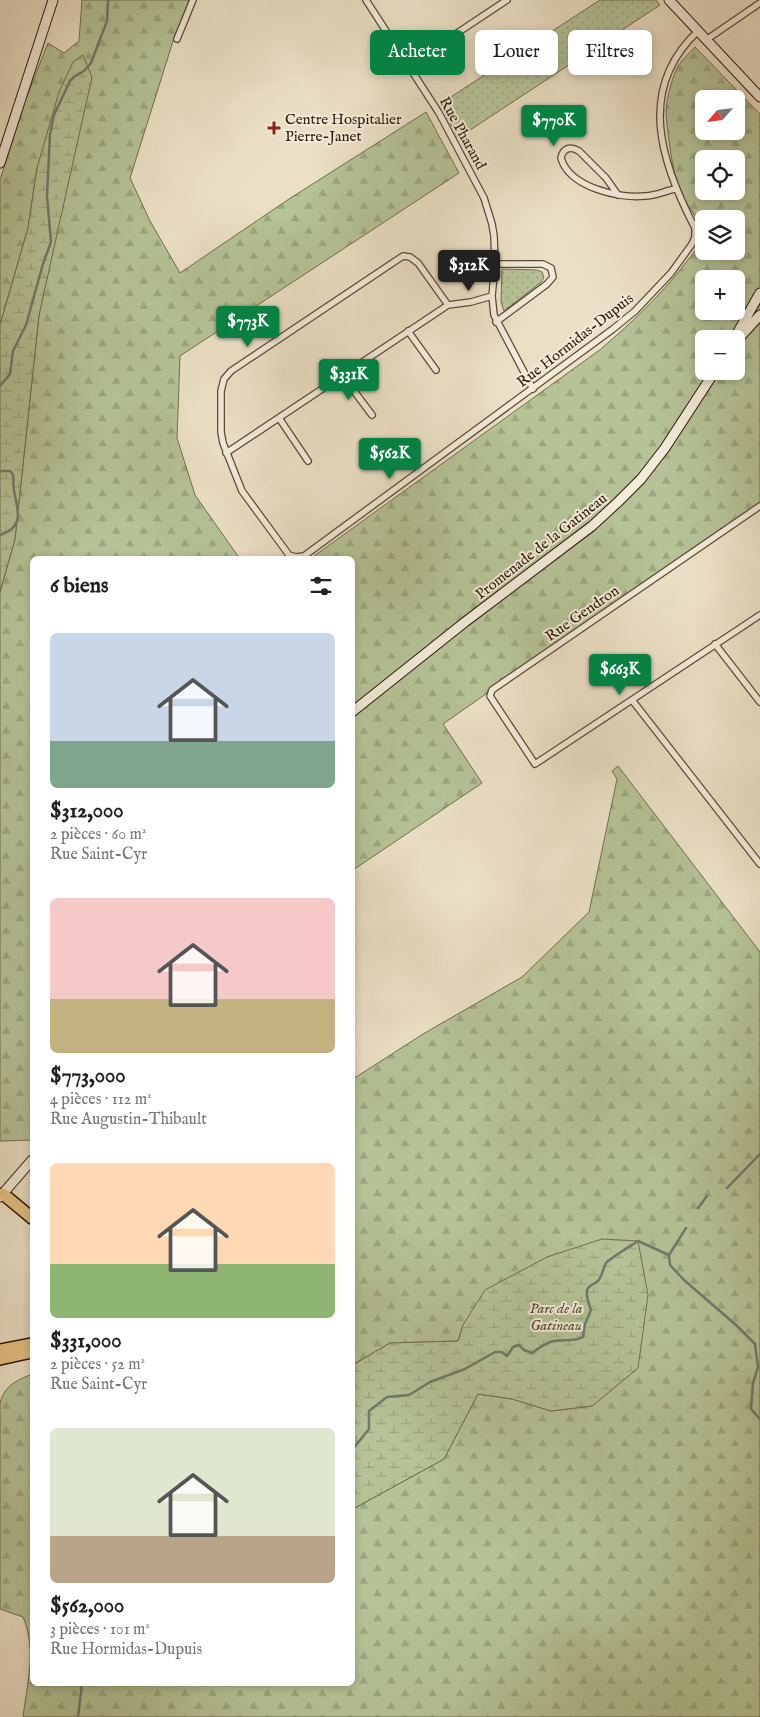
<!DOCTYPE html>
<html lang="fr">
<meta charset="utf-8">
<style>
:root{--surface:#fff;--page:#f6f6f6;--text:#202124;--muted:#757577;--accent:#0b8043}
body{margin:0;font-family:"IM FELL English",serif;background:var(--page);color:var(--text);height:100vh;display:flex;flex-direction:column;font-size:19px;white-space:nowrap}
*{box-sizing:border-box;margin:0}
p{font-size:16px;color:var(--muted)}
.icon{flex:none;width:28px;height:28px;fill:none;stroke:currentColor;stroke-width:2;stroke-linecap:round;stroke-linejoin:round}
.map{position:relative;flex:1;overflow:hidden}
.details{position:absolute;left:30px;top:556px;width:325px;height:1130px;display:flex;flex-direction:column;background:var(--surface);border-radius:8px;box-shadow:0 2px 8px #0003}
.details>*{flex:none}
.top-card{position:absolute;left:370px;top:30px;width:315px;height:45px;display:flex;gap:10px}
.needle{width:32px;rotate:242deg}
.fabs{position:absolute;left:695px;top:90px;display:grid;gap:10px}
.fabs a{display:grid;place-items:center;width:50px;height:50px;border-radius:8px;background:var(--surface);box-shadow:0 2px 8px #0003;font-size:25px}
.price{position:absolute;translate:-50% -42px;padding:0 11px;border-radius:5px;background:var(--accent);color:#fff;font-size:16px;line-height:32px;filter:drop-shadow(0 1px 2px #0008)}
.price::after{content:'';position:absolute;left:50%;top:30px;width:15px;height:11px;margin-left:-8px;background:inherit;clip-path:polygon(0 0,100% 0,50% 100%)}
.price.active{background:#222;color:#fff}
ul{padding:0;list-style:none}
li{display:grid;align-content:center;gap:10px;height:265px;padding:0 20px}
li span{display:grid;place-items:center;height:155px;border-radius:8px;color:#555}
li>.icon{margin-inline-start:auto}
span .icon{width:90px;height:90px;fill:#fffc;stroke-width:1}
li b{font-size:21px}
h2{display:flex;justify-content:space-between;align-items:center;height:60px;padding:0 20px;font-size:21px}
.chip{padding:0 18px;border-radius:8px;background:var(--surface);box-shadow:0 2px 8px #0003;font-size:18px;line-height:45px}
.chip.active{background:var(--accent);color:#fff}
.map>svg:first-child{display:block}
.green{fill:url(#green-dots);stroke:#726d4d}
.forest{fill:url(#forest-firs);stroke:#726d4d;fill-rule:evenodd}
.wetland{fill:url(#wetland-marsh);stroke:#726d4d}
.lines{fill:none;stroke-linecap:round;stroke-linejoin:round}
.stream{stroke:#6e7b6d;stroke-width:2.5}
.street-casing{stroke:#5d4934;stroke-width:8}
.secondary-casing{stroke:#2e1703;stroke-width:11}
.highway-casing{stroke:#2e1703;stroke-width:14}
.street{stroke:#f2ebda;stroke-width:5.5}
.secondary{stroke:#f2ebda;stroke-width:9}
.highway{stroke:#e6c083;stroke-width:11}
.poi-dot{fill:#8f2418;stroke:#f2ebda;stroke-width:2}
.labels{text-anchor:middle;stroke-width:4;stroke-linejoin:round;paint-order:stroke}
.poi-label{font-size:15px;fill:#2e1703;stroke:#f2ebda;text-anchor:start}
.street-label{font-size:15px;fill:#2e1703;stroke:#f2ebda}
.park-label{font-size:15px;font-style:italic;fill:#564b2f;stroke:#f2ebda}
</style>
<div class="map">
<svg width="760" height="1717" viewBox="0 0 760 1717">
<defs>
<pattern id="green-dots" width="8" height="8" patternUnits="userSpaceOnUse" patternTransform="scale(1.25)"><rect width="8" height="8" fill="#b5c397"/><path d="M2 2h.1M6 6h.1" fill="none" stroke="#9ca780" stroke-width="1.8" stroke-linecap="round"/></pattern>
<pattern id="forest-firs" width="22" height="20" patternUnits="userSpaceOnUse" patternTransform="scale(1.25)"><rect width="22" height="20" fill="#b5c397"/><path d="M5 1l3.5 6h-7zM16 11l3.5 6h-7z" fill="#9ca780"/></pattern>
<pattern id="wetland-marsh" width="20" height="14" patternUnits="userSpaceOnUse" patternTransform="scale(1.25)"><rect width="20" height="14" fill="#b5c397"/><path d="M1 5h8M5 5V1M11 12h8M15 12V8" fill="none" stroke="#9ca780"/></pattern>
</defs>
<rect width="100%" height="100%" fill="#ebe0c6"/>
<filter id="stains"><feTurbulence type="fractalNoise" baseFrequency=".004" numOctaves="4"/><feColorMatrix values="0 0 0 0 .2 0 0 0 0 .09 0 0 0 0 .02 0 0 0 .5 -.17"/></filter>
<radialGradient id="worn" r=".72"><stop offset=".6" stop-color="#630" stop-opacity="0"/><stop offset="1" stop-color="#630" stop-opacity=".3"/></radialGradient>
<path class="green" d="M600,0H656L660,5L458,138L440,104Z
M502,269L537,270L542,272L544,278L540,283L504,311L501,302Z"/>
<path class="forest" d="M82,0H189L174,38L130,178L150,221L180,273L289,199L426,112L459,173L180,356L177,438L195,495L240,559H32V1140L0,1141V592L15,539L39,315L60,216L37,168L28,228L0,325V180L25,101L48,43L64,53L79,41Z
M695,47L760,114V505L656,575L443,724L482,783L353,870L352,559H310L601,349C631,323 659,297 684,265C689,258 698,249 701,240C706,226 687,205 680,193C674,182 666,124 666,111C667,98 671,82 676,70C679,62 689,54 695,47ZM704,99H736V131H704ZM704,159H736V191H704ZM704,219H736V251H704ZM704,279H736V311H704ZM704,339H736V371H704Z
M618,766L760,952V1717H23C27,1684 37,1649 23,1617L0,1609V1403C5,1385 16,1381 32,1374V1684H352L353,1509L444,1459L478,1394L512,1399L551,1411L592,1406L638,1368L463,1325L458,1341L390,1343L352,1365L353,1079L423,1034L522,977L589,912L617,779L612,771Z"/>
<path class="wetland" d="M83,55L92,77L39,315L15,539L0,592V325L28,228L37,168L59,92L73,62Z
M602,1239L638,1241L648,1295L638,1368L592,1406L551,1411L512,1399L478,1394L444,1459L353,1509V1365L390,1343L458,1341L463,1325L485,1290L547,1257Z"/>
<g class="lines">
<path class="stream" d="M0,386L10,374L13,351L26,325L43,264L51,242L47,196L50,134L54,115L70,81L75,76L84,71L91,63L107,21L108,0
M0,471H10L13,475C14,480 13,486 14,491C18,511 25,527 0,535
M727,1188L760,1154
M698,1208L707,1196
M686,1228L669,1255L670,1265L684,1280L736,1325L755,1344L758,1367L753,1383L751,1409L760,1419
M352,1450L369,1429V1411L387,1397L409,1395L430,1382L465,1369L495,1352H502L507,1356L513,1347L519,1345L524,1350L532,1353C537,1349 548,1342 554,1341C564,1339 574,1342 583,1337L585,1324L591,1310C589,1304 586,1298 587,1291C588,1284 594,1285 598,1281C602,1276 603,1269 606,1263C609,1259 632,1245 638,1241L669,1255
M78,1717L82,1684"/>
<defs>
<path id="street" d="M366,0L439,113L484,198L492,224L494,236L495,264L492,296L494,315L533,389
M177,39L193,0
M706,40L760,3
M409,65L507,0
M618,195L606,178L579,151C570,146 563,148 561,158C569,187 619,199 645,196C655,196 665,191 675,189
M495,264H543L551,268L553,277L547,284L496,322
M448,305L418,263L410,257L403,256L231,371L224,379L221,391V432L223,443L242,491L289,555L296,557L304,556L613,329L635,311L671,273L692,244L695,237V228C661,163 636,89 698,31
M408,331L436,370
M342,375L372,415
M279,418L308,461
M226,453L448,305L471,302L492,296
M760,506L492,690L490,696L535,764L760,615
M715,644L760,702
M632,700L760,864"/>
<path id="secondary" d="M669,0L760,97
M0,163L53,0
M740,337L760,315
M734,339L760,293
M352,712L465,622L592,526L618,502L641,479L665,448L715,371
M0,1197L32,1160"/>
<path id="highway" d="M3,1194L32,1218
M0,1350L32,1344
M0,1359L32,1352"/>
</defs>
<use href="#street" class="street-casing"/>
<use href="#secondary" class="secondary-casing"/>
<use href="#highway" class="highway-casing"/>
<use href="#street" class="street"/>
<use href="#secondary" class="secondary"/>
<use href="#highway" class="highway"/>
</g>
<path class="poi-dot" d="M271.5 120.5h5v5h5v5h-5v5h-5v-5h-5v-5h5z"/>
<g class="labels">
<g class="poi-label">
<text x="285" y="124">Centre Hospitalier<tspan x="285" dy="17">Pierre-Janet</tspan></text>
</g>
<g class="street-label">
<text transform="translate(463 133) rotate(61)" y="5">Rue Pharand</text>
<text transform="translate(575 340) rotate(-38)" y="5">Rue Hormidas-Dupuis</text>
<text transform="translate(541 546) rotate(-38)" y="5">Promenade de la Gatineau</text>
<text transform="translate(582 613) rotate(-35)" y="5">Rue Gendron</text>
</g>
<g class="park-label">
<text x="556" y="1313">Parc de la<tspan x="556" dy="17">Gatineau</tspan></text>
</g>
</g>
<rect width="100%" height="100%" filter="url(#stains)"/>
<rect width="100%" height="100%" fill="url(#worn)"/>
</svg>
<div class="fabs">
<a><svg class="needle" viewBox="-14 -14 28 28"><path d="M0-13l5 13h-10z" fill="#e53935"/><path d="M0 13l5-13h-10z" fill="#757577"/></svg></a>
<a><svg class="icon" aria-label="locate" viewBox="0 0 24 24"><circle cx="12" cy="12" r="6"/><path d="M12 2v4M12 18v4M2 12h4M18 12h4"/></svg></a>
<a><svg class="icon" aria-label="layers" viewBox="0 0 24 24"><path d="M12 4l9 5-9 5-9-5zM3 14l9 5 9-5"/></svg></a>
<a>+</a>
<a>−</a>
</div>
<b class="price" style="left:554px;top:147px">$770K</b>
<b class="price active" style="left:469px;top:292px">$312K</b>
<b class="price" style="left:248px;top:348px">$773K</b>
<b class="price" style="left:349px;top:401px">$331K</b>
<b class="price" style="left:390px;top:480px">$562K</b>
<b class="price" style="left:620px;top:696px">$663K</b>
<div class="top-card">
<a class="chip active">Acheter</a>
<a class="chip">Louer</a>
<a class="chip">Filtres</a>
</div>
<section class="details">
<h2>6 biens<svg class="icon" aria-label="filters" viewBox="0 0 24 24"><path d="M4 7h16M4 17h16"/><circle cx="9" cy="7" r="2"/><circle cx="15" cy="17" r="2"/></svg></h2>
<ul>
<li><span style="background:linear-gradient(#c9d6e8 70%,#7fa58c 0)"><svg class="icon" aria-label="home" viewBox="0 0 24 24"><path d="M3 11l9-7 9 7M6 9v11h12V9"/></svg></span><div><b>$312,000</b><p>2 pièces · 60 m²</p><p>Rue Saint-Cyr</p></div></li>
<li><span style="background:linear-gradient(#f6c9c9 65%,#c2b280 0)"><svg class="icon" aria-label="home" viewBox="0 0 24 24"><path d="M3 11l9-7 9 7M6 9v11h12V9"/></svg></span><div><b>$773,000</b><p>4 pièces · 112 m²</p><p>Rue Augustin-Thibault</p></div></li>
<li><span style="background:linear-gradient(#ffd9b3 65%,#8fb573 0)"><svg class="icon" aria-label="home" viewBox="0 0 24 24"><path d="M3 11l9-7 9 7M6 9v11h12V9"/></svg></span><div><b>$331,000</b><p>2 pièces · 52 m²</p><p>Rue Saint-Cyr</p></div></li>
<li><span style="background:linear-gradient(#dfe7d0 70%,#b9a48a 0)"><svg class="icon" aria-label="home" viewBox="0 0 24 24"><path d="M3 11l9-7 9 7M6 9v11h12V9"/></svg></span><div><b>$562,000</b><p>3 pièces · 101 m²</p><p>Rue Hormidas-Dupuis</p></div></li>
</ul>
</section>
</div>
